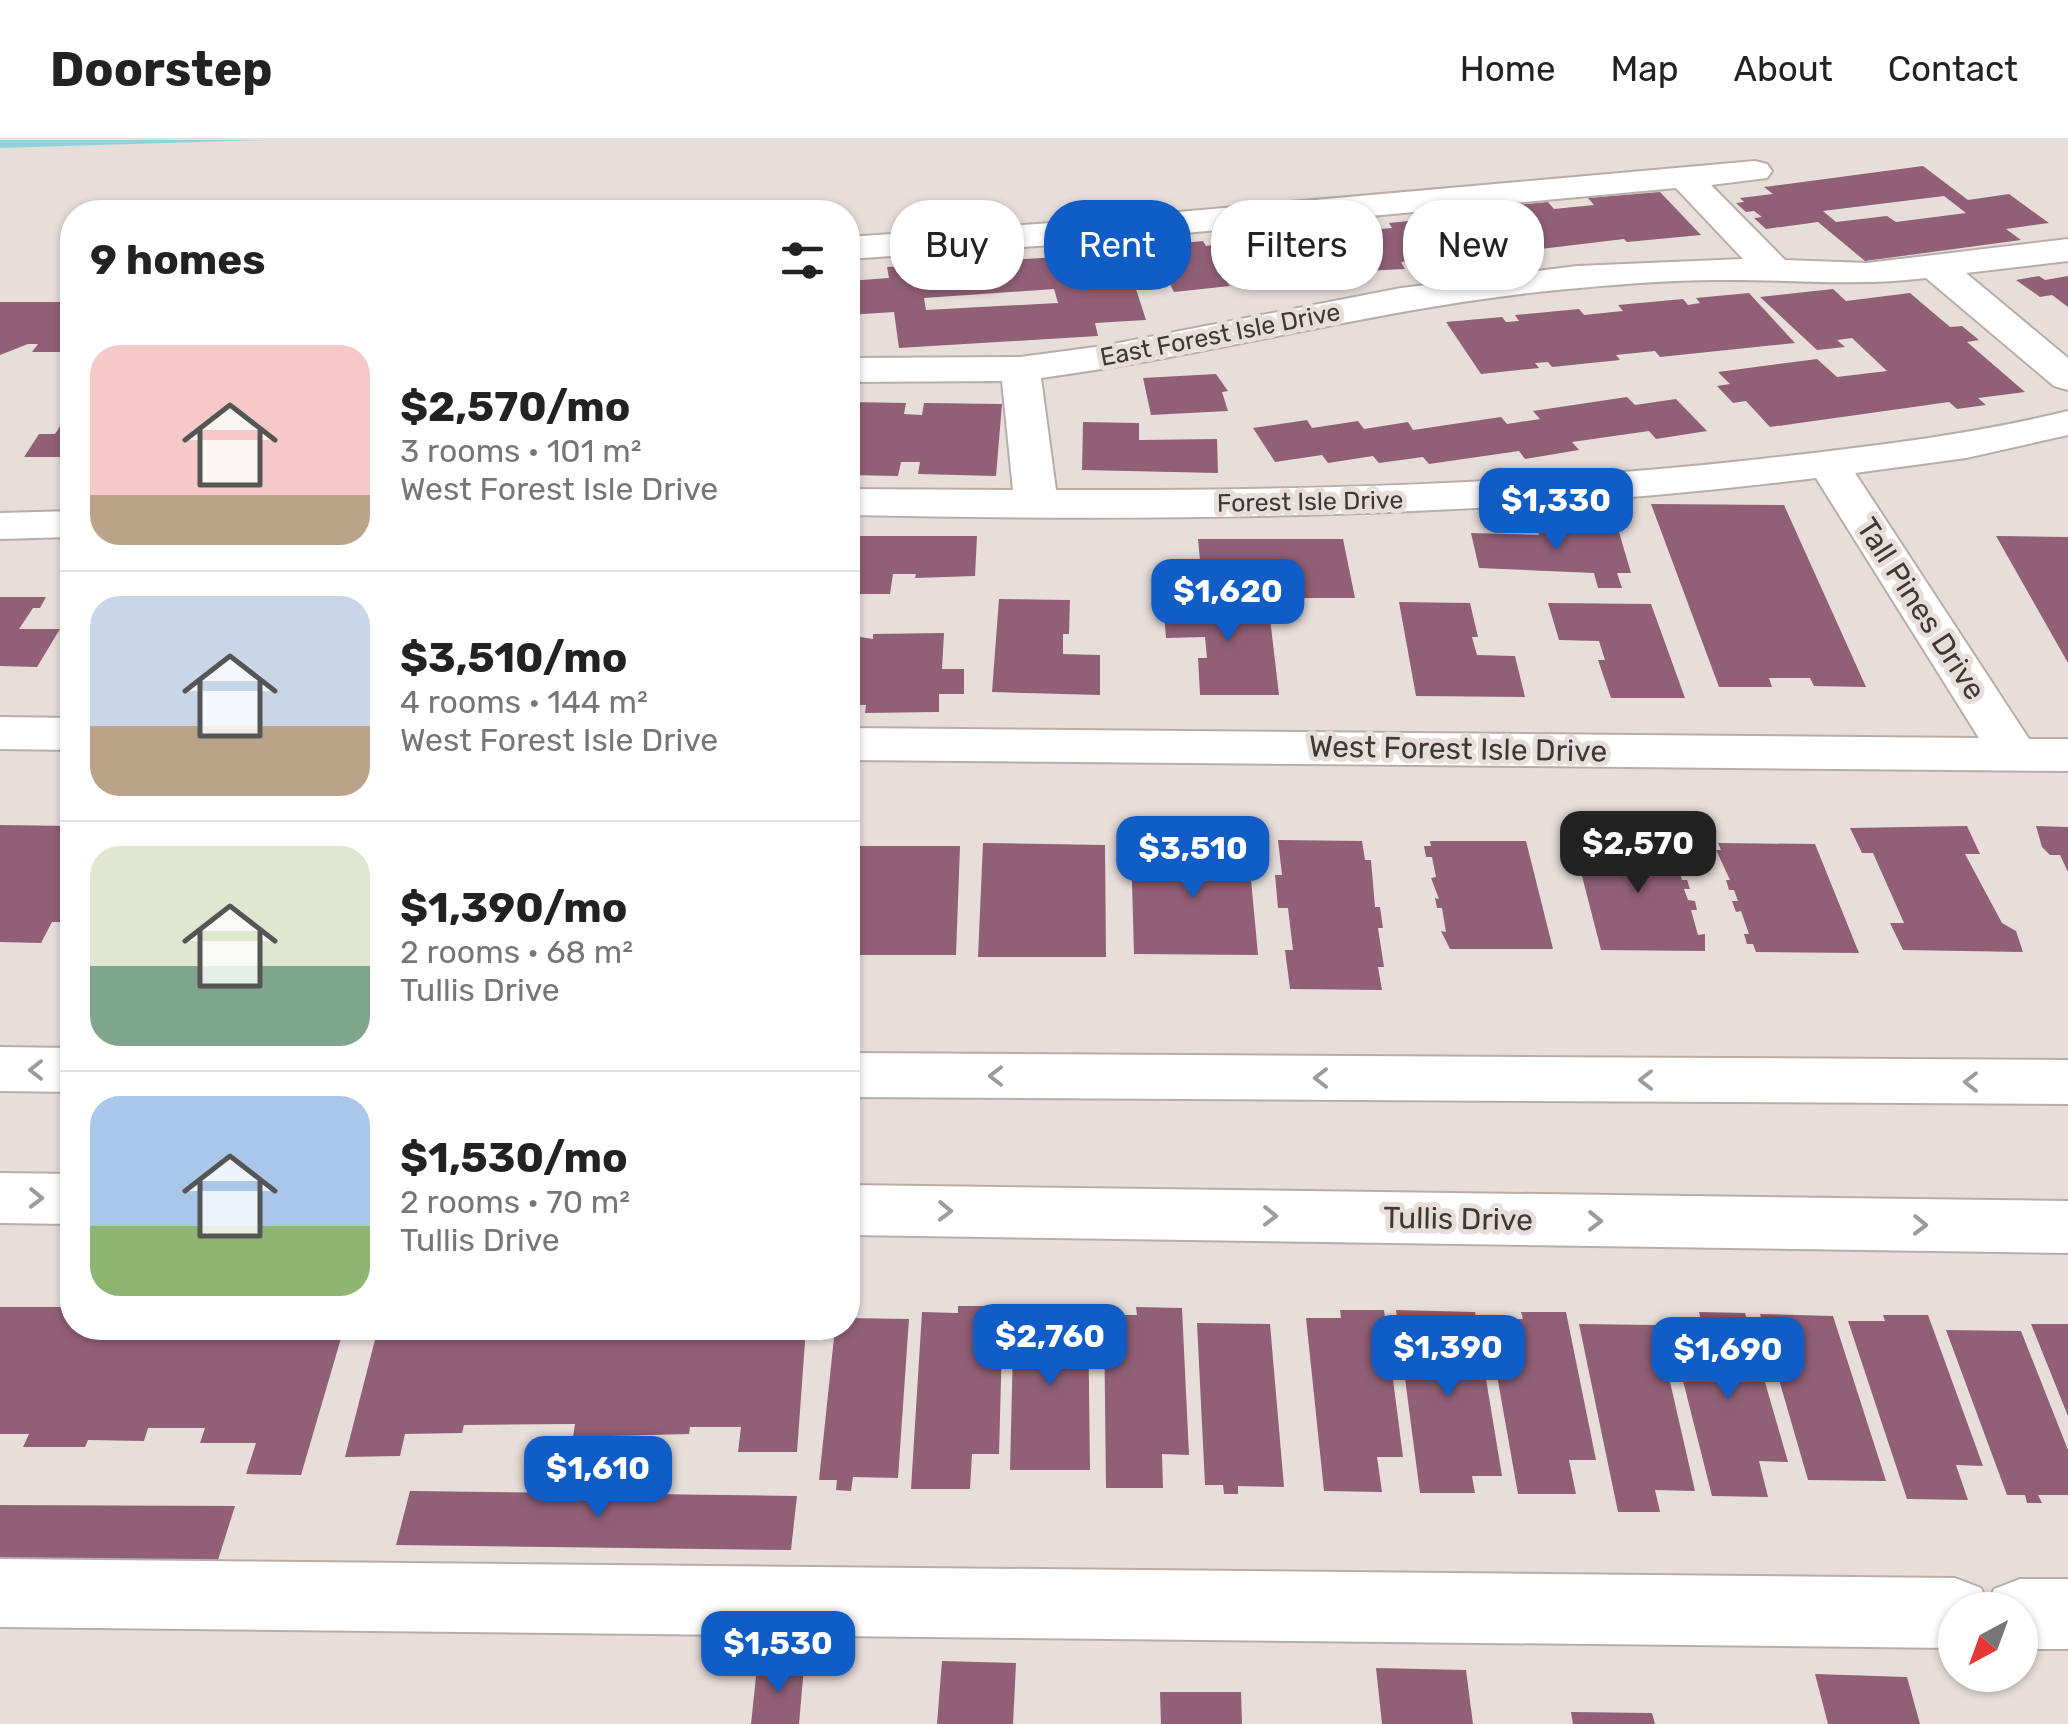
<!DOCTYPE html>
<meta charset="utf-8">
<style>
:root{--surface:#fff;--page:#f6f6f6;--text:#222;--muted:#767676;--line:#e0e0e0;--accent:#105dc7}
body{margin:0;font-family:Rubik,sans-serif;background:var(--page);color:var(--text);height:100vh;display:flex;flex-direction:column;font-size:38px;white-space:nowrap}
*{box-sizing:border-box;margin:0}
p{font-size:32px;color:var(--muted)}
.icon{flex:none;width:55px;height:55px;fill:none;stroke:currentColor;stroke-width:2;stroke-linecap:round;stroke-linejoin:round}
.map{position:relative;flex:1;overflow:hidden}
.drawer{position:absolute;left:60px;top:60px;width:800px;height:1140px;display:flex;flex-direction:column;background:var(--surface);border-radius:40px;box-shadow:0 2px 8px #0004}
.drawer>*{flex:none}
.banner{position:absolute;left:890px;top:60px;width:950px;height:90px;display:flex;gap:20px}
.needle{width:65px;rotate:221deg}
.tools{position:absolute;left:1938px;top:1452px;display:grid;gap:20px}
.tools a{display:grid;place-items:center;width:100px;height:100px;border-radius:50%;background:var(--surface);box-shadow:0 2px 8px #0004;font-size:50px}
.price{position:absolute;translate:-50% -85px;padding:0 22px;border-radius:20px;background:var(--accent);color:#fff;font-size:32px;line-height:65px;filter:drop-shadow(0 2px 5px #0008)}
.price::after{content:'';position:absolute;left:50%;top:60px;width:30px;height:22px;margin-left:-15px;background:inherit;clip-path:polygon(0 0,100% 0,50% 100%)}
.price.current{background:#222;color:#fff}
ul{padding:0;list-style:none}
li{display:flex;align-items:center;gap:30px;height:250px;padding:0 30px}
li+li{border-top:2px solid var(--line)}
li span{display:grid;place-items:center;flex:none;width:280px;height:200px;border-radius:30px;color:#555}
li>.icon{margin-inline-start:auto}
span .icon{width:120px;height:120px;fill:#fffc;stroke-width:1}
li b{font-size:42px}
h2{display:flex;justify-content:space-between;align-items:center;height:120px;padding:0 30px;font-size:42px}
.chip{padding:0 35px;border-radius:40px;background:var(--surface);box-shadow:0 2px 8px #0004;font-size:35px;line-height:90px}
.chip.current{background:var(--accent);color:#fff}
header{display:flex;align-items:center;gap:60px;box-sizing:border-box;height:140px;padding:0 50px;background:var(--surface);border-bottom:2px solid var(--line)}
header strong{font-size:48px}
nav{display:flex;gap:55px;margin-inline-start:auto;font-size:35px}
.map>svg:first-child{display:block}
.water{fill:#8ed3db}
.building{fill:#916076;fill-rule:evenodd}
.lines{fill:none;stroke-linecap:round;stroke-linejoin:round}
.street-casing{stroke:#b7aeaa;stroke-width:4}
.secondary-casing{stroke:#b7aeaa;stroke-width:4}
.street{fill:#fff;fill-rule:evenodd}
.secondary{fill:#fff;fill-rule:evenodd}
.oneway{stroke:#9e9c9b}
.labels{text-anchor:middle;stroke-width:10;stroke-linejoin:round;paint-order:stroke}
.far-street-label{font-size:25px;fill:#3c3837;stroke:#e7deda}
.street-label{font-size:30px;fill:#3c3837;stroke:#e7deda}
</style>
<header>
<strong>Doorstep</strong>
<nav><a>Home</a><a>Map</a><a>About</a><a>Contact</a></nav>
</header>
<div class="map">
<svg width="2068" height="1584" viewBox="0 0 2068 1584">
<rect width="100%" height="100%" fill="#e7deda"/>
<path class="water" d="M0,0H266L0,8Z"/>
<path class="building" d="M1923,26L1968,60L2009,54L2049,83L2006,89L2021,100L1865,121L1818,82L1766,89L1754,78L1762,77L1754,71L1746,72L1736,63L1744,62L1740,58L1773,54L1764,47ZM1944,56L1966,73L1896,82L1887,76L1836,82L1823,71Z
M1660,52L1701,95L1627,102L1624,99L1507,113L1472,69L1548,62L1554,69L1594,65L1588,58Z
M1437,78L1469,120L1414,126L1411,121L1401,122L1405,129L1305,134L1308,139L1242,145L1239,140L1227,142L1230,146L1174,152L1150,106L1203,101L1206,106L1220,104L1218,100L1280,94L1282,98L1317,95L1314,90L1332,86L1378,84L1381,89L1392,88L1389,83Z
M1075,116L1084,148L1135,146L1146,180L1095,183L1098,196L899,208L894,172L848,175V141L889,138L887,127ZM1054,149L1058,163L926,170L924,158Z
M2039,136L2045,140L2068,136V167L2052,155L2040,157L2016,140Z
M1833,149L1846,161L1910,153L1950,187L1962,186L1979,200L1967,202L2025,252L1978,258L1986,265L1957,269L1949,262L1770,287L1746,261L1733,263L1717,246L1730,244L1718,232L1817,219L1837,237L1887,231L1852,198L1837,200L1845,207L1817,210L1760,157Z
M1749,153L1795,203L1660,217L1655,211L1616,215L1620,220L1552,227L1548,222L1535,223L1539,228L1481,234L1446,182L1502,177L1506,182L1519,181L1515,175L1579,169L1584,175L1623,171L1618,165L1683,159L1688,165L1700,163L1696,158Z
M0,162H72V212H32L38,204H28L0,215Z
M1216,234L1228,251L1222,252L1228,271L1151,275L1143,238Z
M1627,257L1635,265L1676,259L1707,291L1656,299L1649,291L1572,302L1579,310L1525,319L1519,311L1429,324L1423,317L1379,323L1373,316L1328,323L1322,315L1275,322L1253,288L1307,280L1312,288L1358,281L1364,289L1408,282L1413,290L1501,277L1507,284L1540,279L1533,271Z
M848,262L906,263L904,274L922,275L924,263L1002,264L996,336L918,334L920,322H901L898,336L848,335Z
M72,267V317H24L39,294H55Z
M1083,282L1139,283V300L1217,299L1218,333L1082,330Z
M1651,364L1784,365L1866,547L1814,546L1810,538H1769L1772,547H1719Z
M1538,390L1619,392L1631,433H1617L1622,448H1598L1594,433L1479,428L1471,393L1539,395Z
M848,396H977L975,436L915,438L916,434H893L890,454H848Z
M1996,396L2068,397V523Z
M1198,399H1343L1355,458H1291L1289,441H1202Z
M0,457H46L40,468H33L19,489H60L37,527L0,526Z
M999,459L1070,460L1069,494H1063V514L1100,515V555L992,552Z
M1163,460L1268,461L1279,555H1200L1198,518H1207L1205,497L1166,498Z
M1399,462L1470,463L1478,497H1472L1477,515L1515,516L1525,557L1416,556Z
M1548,463L1651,464L1685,558H1611L1598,520H1605L1599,501L1559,500Z
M944,493L942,529H964V554H939V572L865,573L866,565H848V495L873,499V494Z
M0,685L72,686V758L60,782H52L41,803L0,802Z
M1967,686L1980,714H1965L2002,783L2016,791L2023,812L1903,810L1890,783H1904L1873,713H1862L1850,688Z
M2036,686L2068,687V732L2060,715H2050L2042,707Z
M1278,700L1362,701L1365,720H1371L1375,767H1380L1383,788H1378L1384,827H1378L1382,850L1290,849L1285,810H1293L1288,768H1278L1275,735H1282Z
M1430,701H1526L1553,809H1450L1441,791L1446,792L1442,768H1437L1435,758L1439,759L1431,738L1436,737L1432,717H1426L1424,706H1431Z
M1573,701L1673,702L1681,718H1675L1682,740H1687L1690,749H1684L1688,760L1695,761L1697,770H1691L1698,795L1705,794V811L1601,810Z
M983,703L1105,705L1106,817H978Z
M1718,703L1815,704L1859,813L1756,812L1753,804H1747L1744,794H1749L1741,771L1736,772L1732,761H1738L1734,750H1729L1726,740H1730L1716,710H1721Z
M848,706H960L956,815H848Z
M1131,707H1248L1258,815L1134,814Z
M1014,1165L1088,1166L1090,1330H1010Z
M958,1166H1003L999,1314H972L970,1349H911L922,1172L958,1173Z
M0,1167H72V1188H344L301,1335L246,1334L256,1303H200L205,1288H148L144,1301L88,1300L85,1307H23L29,1294H0Z
M1136,1167L1182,1168L1189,1315L1162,1314L1163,1348H1106L1104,1175H1137Z
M1340,1170H1384L1403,1317H1377L1382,1352L1324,1351L1306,1178H1341Z
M1396,1170L1475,1172L1502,1336H1472L1475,1353H1420Z
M1521,1172H1566L1596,1320H1569L1576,1354H1518L1487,1179H1523Z
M1699,1172L1745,1173L1788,1322L1759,1321L1768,1357L1712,1356L1668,1181H1701Z
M1760,1174L1833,1176L1886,1341L1808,1340Z
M1883,1175H1928L1983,1326L1956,1325L1968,1360L1907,1359L1848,1181H1885Z
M848,1178L909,1179L898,1338L853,1337L851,1351L836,1350L837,1340H819L835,1188H848Z
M1197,1183L1270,1184L1284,1347L1238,1346V1354H1224L1223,1345H1205Z
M1579,1184L1657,1185L1695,1351L1655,1350L1660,1372H1618Z
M2031,1184H2068V1276Z
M378,1188H806L797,1312H738L741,1287H690L689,1294L573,1297L575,1284L464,1285L462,1293L405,1294L400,1316L345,1317Z
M1946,1190L2021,1191L2068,1310V1355H2038L2042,1363H2027L2025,1355H2007Z
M410,1351L797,1356L791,1410L396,1405Z
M0,1365L235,1366L218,1420L0,1419Z
M942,1521L1016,1523L1013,1584H937Z
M757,1527H804L799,1584H751Z
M1376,1528L1466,1530L1473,1584H1382Z
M1815,1534L1907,1537L1920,1584H1828Z
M1160,1552H1241L1242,1584H1161Z
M1571,1572L1652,1573L1655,1584H1573Z"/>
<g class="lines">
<defs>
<path id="street" d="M1755,21L1767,24L1772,31L1767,38L1711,45L1785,120L1867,123L2068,99V121L1966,133L2068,218V250L2054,246L1926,138C1853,147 1788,139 1715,140C1670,140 1624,144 1579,148C1397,163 1221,214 1041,238L1056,350C1292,351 1527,345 1761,319C1864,307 1967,296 2068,271V295L1966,318L1855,333L2029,599H2068V631L848,620V588L1979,598L1816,338C1495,378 1170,382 848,375V349L1013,350L1002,241L848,242V218L1020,217L1103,206L1401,148L1577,126L1743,119L1676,48L1065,104L848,119V97L1065,82Z
M72,371V397L0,399V373Z
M0,577L72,578V610L0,609Z
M0,1419L1955,1438L1981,1448L1988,1463L1994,1449L2020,1439H2068V1509H2020V1470H1955V1508L0,1487Z"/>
<path id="secondary" d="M0,907L72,908V952L0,951Z
M848,913L2068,920V964L848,957Z
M0,1033L72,1034V1084L0,1083Z
M848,1045L2068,1061V1113L848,1095Z"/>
</defs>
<use href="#street" class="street-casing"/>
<use href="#secondary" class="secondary-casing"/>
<use href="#street" class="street"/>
<use href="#secondary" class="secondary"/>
</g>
<defs><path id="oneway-chevron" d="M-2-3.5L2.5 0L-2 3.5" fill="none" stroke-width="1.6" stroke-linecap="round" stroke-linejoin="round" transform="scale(2.5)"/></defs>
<g class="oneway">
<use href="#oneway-chevron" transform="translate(36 930) rotate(-180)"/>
<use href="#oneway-chevron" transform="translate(996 936) rotate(-180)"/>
<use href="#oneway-chevron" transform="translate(1321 938) rotate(-180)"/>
<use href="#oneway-chevron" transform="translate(1646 940) rotate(-180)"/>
<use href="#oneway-chevron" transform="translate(1971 942) rotate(-180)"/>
<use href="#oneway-chevron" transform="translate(36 1058) rotate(1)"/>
<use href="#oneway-chevron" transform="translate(945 1071) rotate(1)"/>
<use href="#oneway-chevron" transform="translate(1270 1076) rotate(1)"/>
<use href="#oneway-chevron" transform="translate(1595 1081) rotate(1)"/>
<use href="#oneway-chevron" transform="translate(1920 1085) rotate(1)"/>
</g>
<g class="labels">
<g class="far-street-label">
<text transform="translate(1220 194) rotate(-11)" y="9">East Forest Isle Drive</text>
<text transform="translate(1310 361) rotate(-1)" y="9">Forest Isle Drive</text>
</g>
<g class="street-label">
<text transform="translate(1921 469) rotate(57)" y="10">Tall Pines Drive</text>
<text transform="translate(1458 609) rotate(1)" y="10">West Forest Isle Drive</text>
<text transform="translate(1458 1079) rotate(1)" y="10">Tullis Drive</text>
</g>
</g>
</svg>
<div class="tools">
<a><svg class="needle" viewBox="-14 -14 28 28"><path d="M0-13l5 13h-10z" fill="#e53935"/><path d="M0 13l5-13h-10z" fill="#767676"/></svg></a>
</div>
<b class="price" style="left:1556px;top:413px">$1,330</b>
<b class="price" style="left:1228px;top:504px">$1,620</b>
<b class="price current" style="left:1638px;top:756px">$2,570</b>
<b class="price" style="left:1193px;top:761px">$3,510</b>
<b class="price" style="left:1050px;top:1249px">$2,760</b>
<b class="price" style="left:1448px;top:1260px">$1,390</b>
<b class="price" style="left:1728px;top:1262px">$1,690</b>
<b class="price" style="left:598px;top:1381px">$1,610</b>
<b class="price" style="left:778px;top:1556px">$1,530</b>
<div class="banner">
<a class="chip">Buy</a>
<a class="chip current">Rent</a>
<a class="chip">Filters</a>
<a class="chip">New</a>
</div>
<section class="drawer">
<h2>9 homes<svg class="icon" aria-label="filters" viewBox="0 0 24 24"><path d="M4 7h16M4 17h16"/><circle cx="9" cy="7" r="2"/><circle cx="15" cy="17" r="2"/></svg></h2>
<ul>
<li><span style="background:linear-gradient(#f6c9c9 75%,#b9a48a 0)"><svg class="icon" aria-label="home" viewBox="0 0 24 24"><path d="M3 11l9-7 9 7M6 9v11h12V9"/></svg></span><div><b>$2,570/mo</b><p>3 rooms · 101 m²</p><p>West Forest Isle Drive</p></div></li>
<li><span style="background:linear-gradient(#c9d6e8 65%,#b9a48a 0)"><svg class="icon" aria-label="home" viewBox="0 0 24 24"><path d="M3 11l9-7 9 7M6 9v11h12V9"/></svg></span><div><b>$3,510/mo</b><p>4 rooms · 144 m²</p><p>West Forest Isle Drive</p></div></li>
<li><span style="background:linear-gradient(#dfe7d0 60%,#7fa58c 0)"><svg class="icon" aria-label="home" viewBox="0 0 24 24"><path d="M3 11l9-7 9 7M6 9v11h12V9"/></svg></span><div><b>$1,390/mo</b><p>2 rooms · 68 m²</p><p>Tullis Drive</p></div></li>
<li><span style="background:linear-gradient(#a9c7e8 65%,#8fb573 0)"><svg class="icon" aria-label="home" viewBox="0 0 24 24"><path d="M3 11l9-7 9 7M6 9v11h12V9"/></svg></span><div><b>$1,530/mo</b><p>2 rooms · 70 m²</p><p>Tullis Drive</p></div></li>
</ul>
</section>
</div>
